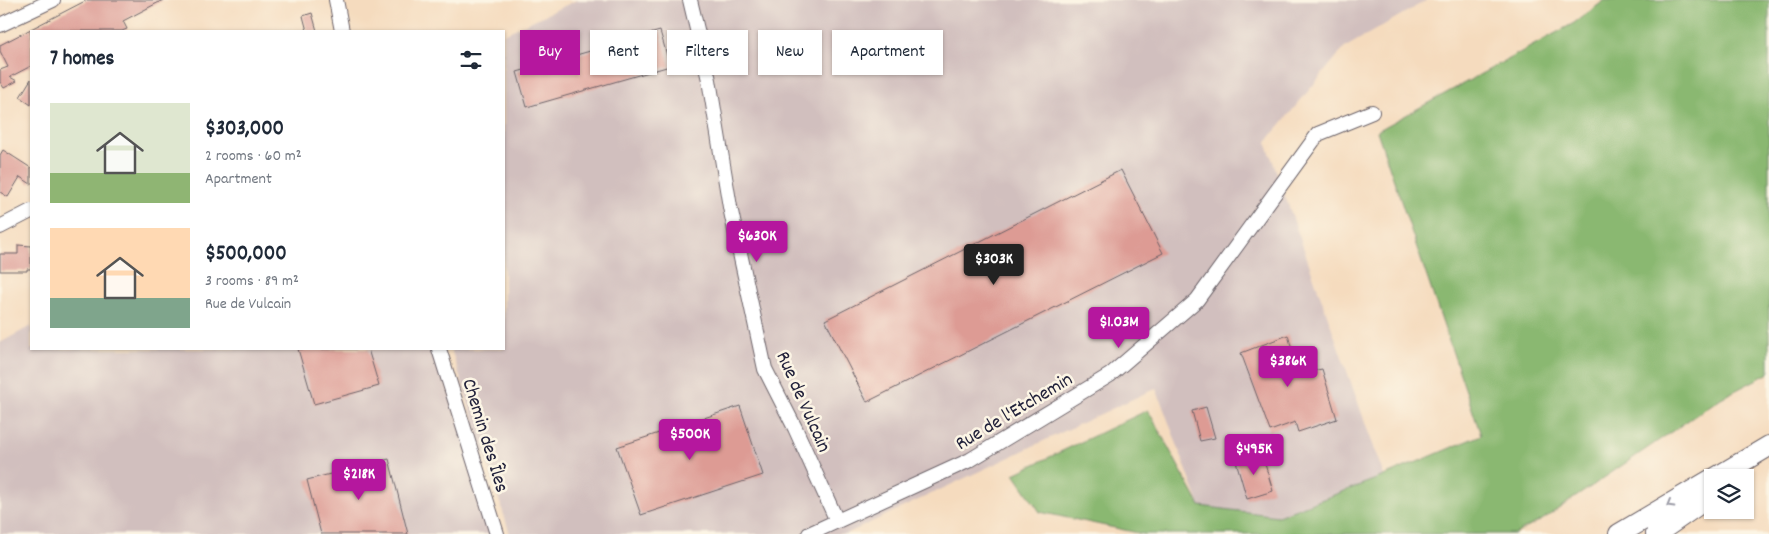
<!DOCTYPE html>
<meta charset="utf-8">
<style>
:root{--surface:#fff;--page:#f6f6f7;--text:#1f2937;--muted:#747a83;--accent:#b5179e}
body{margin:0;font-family:Dekko,sans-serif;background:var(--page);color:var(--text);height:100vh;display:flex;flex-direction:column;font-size:19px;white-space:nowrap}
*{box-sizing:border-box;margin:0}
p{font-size:16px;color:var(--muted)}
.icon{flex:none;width:28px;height:28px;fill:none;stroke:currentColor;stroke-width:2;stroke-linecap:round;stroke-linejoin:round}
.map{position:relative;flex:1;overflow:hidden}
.drawer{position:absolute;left:30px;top:30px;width:475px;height:320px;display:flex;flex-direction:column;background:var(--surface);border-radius:0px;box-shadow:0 1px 4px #0004}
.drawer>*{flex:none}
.banner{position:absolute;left:520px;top:30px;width:475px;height:45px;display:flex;gap:10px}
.controls{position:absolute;left:1704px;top:469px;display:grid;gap:10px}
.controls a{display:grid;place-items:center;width:50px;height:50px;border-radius:0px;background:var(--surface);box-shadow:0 1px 4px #0004;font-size:25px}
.price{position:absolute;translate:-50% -42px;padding:0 11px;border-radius:5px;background:var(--accent);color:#fff;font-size:16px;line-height:32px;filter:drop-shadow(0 1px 2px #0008)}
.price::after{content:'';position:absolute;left:50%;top:30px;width:15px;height:11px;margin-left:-8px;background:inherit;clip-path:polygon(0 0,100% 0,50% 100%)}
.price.current{background:#222;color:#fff}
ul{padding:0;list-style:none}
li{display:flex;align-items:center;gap:15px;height:125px;padding:0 20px}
li span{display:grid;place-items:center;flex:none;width:140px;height:100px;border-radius:0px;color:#555}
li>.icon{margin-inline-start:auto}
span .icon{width:60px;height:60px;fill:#fffc;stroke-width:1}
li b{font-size:21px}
h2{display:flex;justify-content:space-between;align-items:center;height:60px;padding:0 20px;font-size:21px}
.chip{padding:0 18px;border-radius:0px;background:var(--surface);box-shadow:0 1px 4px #0004;font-size:18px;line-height:45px}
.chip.current{background:var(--accent);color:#fff}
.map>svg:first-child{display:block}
.industrial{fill:#d1bfbe}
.forest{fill:#8ab871;stroke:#566d56}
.building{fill:#dd9b94}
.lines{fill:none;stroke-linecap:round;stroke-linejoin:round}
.minor-casing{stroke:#6c6369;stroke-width:16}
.highway-casing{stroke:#6c6369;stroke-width:22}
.minor{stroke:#fff;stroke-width:14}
.highway{stroke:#fff;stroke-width:20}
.oneway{stroke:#9c9ca7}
.labels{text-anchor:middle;stroke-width:5;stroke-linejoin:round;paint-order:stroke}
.street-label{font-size:20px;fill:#22223b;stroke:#fcf5e5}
</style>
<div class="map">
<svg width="1769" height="534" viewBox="0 0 1769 534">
<rect width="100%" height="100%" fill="#fcf5e5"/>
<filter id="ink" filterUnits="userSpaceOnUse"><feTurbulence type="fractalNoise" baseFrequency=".02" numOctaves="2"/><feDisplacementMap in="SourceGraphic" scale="10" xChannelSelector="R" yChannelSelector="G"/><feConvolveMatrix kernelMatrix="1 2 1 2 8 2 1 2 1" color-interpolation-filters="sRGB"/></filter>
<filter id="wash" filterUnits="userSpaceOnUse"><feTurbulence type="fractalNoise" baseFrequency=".0096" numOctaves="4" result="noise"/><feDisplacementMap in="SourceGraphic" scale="20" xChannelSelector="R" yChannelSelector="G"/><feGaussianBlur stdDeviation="1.12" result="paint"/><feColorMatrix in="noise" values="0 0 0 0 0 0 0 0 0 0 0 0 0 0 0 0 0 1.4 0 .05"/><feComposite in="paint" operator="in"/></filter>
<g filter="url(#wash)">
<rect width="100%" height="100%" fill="#f5dbbe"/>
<path class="industrial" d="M577,0H1427L1344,48L1266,142L1384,476L1278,517L1200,506L1156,388L846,534H510L451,349H504V34Z
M31,326V349H434L496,534H0V343Z"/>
<path class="forest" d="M1605,0H1769V373L1721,398L1542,520L1515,534H1143L1040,512L1014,474L1148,410L1200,506L1278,516L1384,476L1481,435L1377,131L1574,23Z"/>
<g id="blocks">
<path class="building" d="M87,0H163L123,21L127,29L122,31H31V66L10,77L17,81L4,88L0,82V70L8,67L0,51V45Z
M312,13L317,31H307L303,16Z
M660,31L670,66L527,107L517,72Z
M31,79V105L20,97Z
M3,150L31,168V184L20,177L8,197L0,192V155Z
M1121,170L1163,253L867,402L825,320Z
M18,245L31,246V269H27V271H0V254H18Z
M1288,335L1299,374L1322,369L1337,419L1298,432L1295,422L1270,431L1241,353Z
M298,349H368L379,386L314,404Z
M740,406L763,475L641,515L617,447Z
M1206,407L1215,438L1200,441L1192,411Z
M1262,454L1273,491L1247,499L1236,461Z
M389,459L408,534H321L307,480Z"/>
</g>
</g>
<g filter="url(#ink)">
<use href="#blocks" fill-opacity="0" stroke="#6c6369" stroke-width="1"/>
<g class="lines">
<defs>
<path id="minor" d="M336,0L342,31
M690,0L709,80L730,207L765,369L795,428L837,521
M0,25L53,0
M0,227L31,211
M439,349L497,534
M809,534L970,460L1110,375L1197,300L1318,134L1372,112"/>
<path id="highway" d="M1715,478L1769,446
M1619,534L1712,479
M1656,534L1712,495"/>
</defs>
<use href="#minor" class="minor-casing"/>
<use href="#highway" class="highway-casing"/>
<use href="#minor" class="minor"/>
<use href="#highway" class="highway"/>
</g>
<defs><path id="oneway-chevron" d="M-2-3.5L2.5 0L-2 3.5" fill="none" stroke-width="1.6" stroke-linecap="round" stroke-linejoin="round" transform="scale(1.25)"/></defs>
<use class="oneway" href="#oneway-chevron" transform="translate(1670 504) rotate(150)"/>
</g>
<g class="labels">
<g class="street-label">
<text transform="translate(805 401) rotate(66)" y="7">Rue de Vulcain</text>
<text transform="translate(1013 410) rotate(-31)" y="7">Rue de l'Etchemin</text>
<text transform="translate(487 435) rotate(73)" y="7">Chemin des Îles</text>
</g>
</g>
</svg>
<div class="controls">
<a><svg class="icon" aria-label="layers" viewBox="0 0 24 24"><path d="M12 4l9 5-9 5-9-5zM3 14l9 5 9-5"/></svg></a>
</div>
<b class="price" style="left:757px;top:263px">$630K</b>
<b class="price current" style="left:994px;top:286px">$303K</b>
<b class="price" style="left:1119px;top:349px">$1.03M</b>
<b class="price" style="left:1288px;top:388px">$386K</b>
<b class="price" style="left:690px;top:461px">$500K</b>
<b class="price" style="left:1254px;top:476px">$495K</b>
<b class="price" style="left:359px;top:501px">$218K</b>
<div class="banner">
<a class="chip current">Buy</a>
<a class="chip">Rent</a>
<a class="chip">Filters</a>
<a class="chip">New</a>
<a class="chip">Apartment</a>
</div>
<section class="drawer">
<h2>7 homes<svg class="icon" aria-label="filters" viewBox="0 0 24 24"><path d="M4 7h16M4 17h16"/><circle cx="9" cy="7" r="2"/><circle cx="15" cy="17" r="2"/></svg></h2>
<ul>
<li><span style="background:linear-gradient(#dfe7d0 70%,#8fb573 0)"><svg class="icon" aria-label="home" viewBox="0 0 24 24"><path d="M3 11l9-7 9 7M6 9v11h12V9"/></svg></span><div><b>$303,000</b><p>2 rooms · 60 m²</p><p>Apartment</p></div></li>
<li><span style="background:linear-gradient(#ffd9b3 70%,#7fa58c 0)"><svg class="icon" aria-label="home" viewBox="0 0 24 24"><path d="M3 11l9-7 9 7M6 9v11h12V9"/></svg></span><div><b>$500,000</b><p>3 rooms · 89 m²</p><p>Rue de Vulcain</p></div></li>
</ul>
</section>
</div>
